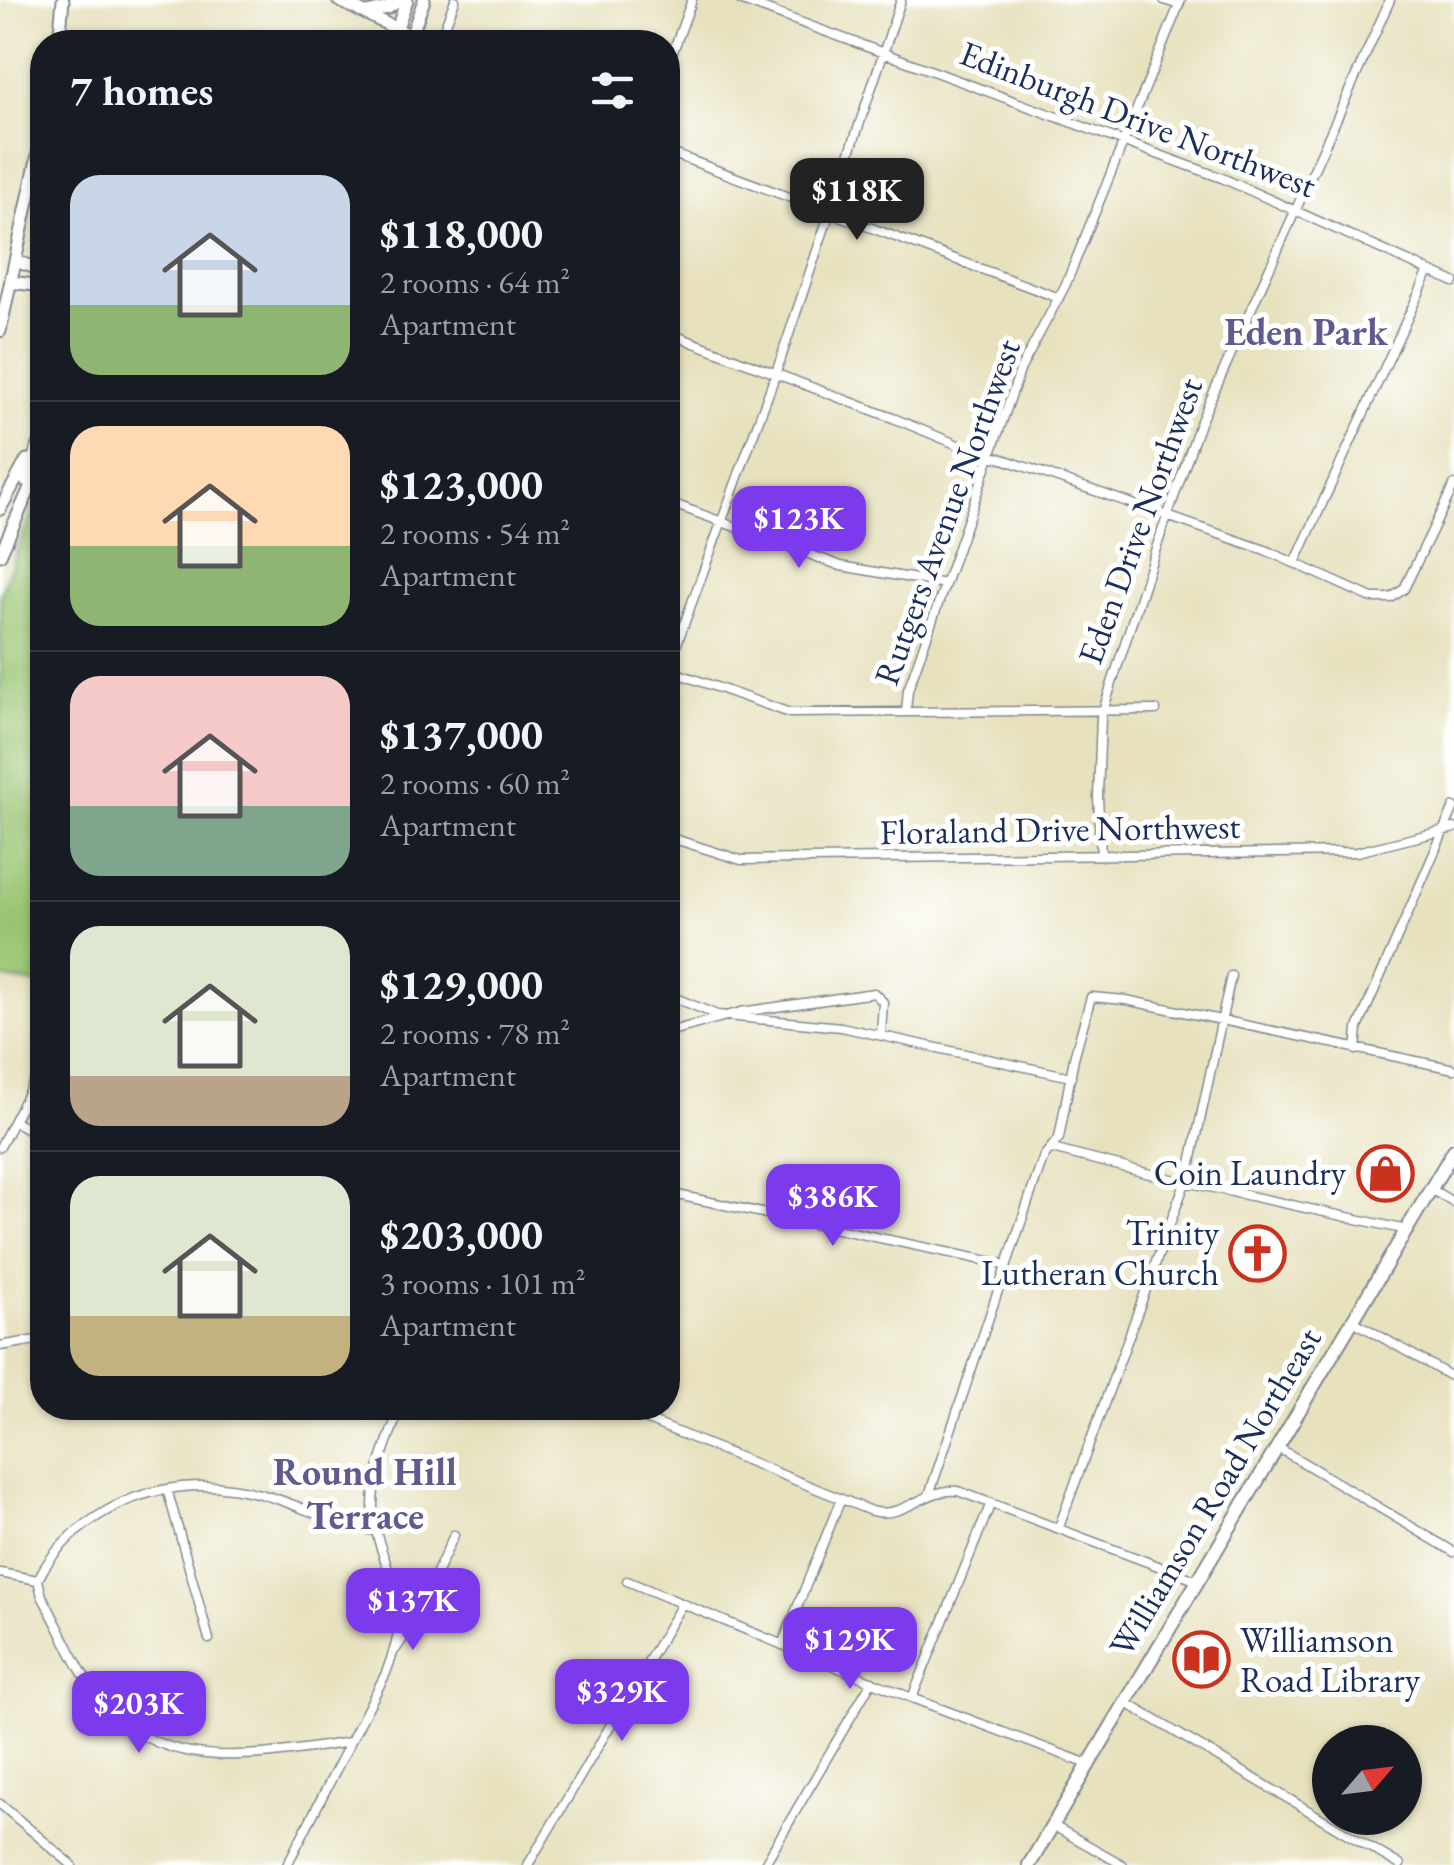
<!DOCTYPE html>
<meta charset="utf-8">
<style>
:root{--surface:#171b24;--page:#242831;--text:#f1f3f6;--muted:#9ea1a6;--line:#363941;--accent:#7c3aed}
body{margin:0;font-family:"EB Garamond",serif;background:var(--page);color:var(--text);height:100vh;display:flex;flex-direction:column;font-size:38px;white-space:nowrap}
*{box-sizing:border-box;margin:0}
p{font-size:32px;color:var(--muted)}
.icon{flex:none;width:55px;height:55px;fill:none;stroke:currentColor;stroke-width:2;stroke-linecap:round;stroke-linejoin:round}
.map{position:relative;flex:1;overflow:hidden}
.side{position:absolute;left:30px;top:30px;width:650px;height:1390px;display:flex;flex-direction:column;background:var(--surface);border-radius:40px;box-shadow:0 2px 8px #0004}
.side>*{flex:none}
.needle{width:65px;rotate:62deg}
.fabs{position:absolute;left:1312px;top:1725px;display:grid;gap:20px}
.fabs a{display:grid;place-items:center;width:110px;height:110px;border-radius:50%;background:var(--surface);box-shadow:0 2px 8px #0004;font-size:50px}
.price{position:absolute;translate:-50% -85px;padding:0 22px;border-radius:20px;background:var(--accent);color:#fff;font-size:32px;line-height:65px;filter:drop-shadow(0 2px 5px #0008)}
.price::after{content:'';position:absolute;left:50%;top:60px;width:30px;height:22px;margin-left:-15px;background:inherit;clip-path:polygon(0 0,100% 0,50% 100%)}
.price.active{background:#222;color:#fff}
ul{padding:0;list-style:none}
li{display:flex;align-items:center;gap:30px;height:250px;padding:0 40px}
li+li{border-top:2px solid var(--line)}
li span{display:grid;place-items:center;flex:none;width:280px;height:200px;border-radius:30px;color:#555}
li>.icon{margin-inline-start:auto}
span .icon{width:120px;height:120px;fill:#fffc;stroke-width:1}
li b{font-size:42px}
h2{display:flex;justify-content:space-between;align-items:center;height:120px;padding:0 40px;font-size:42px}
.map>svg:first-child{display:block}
.green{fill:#9ac471;stroke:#5a7a68;stroke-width:2.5}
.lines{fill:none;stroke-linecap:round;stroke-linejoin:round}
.street-casing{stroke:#81888e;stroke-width:11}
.secondary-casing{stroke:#81888e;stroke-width:15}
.primary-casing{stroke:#81888e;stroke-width:16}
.street{stroke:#fff;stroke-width:8}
.secondary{stroke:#fff;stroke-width:11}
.primary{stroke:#fff;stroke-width:12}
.labels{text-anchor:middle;stroke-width:10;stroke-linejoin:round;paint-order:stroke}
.street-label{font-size:35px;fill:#1b2f5e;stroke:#fff}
.poi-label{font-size:35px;fill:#1b2f5e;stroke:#fff;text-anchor:end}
.neighbourhood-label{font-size:38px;font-weight:bold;fill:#615a8f;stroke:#fff}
</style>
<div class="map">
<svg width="1454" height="1865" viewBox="0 0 1454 1865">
<rect width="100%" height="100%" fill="#fff"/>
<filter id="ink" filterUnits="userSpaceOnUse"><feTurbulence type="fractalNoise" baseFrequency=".01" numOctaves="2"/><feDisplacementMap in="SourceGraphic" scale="20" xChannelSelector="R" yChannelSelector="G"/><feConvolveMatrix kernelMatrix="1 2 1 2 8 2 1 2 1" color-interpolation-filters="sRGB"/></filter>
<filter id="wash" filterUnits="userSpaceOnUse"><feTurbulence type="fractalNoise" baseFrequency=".0048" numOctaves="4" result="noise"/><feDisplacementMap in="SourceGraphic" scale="40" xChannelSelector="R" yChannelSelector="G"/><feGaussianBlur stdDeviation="2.25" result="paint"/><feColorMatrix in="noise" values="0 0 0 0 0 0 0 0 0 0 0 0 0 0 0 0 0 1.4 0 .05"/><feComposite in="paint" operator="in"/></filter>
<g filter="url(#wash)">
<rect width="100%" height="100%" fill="#e7e1be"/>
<path class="green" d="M41,489L42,490V985L0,978V595Z"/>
</g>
<g filter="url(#ink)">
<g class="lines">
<defs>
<path id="street" d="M740,0L1222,178L1454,282
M1164,0L1179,5
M439,42L455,0
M668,65L692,0
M668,152L1059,298
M668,333L893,418L980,454L1000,458L1265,550L1372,598H1391L1404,589L1454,485
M668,502L841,566L945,584
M1295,563L1429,271
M668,668L776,373L901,0
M668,670L790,713L1156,710
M906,711L908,690L1021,368L1066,284L1181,0
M668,837L741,860L1357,852L1454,828
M1101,856L1098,797L1101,717L1153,557L1200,423L1390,0
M668,995L717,1015L841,1027L1071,1077
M668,1032L741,1012L874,993L883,1002L881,1034
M1356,1050L1358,1028L1367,1007L1454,807
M14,1121L42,1137
M0,1147L42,1066
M1052,1149L1154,1175L1407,1230
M1431,1189L1454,1203
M668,1193L1007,1265
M1353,1321L1454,1378
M0,1346L42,1339
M618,1408L871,1511C905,1520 925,1487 958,1491L1198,1581
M1277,1447L1454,1552
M167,1489L209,1639
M929,1495L1030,1196L1044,1156L1059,1138L1074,1058L1091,997L1126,1000L1454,1069
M1059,1527L1189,1172L1231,976
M0,1573L38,1580
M38,1580L42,1596C61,1630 76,1668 99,1698C161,1778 263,1755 350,1742
M38,1580C51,1550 80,1526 108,1510C162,1480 223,1480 280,1500C312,1511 342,1527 376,1531
M627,1581L912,1698L1088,1764
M782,1645L841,1499
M396,1649L416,1618L454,1535
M912,1698L991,1503
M1125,1702L1400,1865
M0,1804L72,1865
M1052,1825L1123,1865
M287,1865L386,1673C392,1656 399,1639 399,1620C399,1580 373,1546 373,1506C373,1471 389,1439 400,1408
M528,1865L682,1604
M764,1865L872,1681"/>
<path id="secondary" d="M338,0L411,36
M367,13L388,8L400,0
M59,42L63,0
M392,42L407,0
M409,42L424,0
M15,261L42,270
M11,282L42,286
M0,331L42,136
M25,480L42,438
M0,509L27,460
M0,555L42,461"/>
<path id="primary" d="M1029,1865L1454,1150"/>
</defs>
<use href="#street" class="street-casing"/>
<use href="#secondary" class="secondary-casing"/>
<use href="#primary" class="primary-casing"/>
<use href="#street" class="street"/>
<use href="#secondary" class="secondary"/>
<use href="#primary" class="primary"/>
</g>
</g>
<defs>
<symbol id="shop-ring" viewBox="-11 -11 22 22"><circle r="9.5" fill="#fff" stroke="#c8321e" stroke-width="1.5"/><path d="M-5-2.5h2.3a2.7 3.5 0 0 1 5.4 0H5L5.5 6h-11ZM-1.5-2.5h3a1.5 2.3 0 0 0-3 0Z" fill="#c8321e"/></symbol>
<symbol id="church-ring" viewBox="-11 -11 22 22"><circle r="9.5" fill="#fff" stroke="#c8321e" stroke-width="1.5"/><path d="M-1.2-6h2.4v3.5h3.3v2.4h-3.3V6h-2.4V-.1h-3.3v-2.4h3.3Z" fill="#c8321e"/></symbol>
<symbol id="library-ring" viewBox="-11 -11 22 22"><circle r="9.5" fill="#fff" stroke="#c8321e" stroke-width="1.5"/><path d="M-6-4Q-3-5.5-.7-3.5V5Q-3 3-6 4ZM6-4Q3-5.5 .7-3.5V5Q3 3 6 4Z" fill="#c8321e"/></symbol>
</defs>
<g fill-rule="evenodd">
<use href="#shop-ring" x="1354" y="1142" width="63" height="63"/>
<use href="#church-ring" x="1226" y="1222" width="63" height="63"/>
<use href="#library-ring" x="1170" y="1628" width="63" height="63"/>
</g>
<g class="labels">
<g class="street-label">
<text transform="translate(1138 119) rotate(21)" y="12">Edinburgh Drive Northwest</text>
<text transform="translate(947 512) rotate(-70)" y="12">Rutgers Avenue Northwest</text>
<text transform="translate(1140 521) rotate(-70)" y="12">Eden Drive Northwest</text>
<text transform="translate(1060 829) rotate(-1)" y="12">Floraland Drive Northwest</text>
<text transform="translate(1215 1492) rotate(-59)" y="12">Williamson Road Northeast</text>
</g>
<g class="poi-label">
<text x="1346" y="1185">Coin Laundry</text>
<text x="1219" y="1245">Trinity<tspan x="1219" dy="40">Lutheran Church</tspan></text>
<text x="1240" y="1652" text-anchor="start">Williamson<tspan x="1240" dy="40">Road Library</tspan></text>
</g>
<g class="neighbourhood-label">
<text x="1306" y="345">Eden Park</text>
<text x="365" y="1485">Round Hill<tspan x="365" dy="44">Terrace</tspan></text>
</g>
</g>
</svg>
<div class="fabs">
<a><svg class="needle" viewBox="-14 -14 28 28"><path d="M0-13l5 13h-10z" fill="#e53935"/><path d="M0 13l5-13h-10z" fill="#9ea1a6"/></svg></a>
</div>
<b class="price active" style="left:857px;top:243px">$118K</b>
<b class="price" style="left:799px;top:571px">$123K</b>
<b class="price" style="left:833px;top:1249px">$386K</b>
<b class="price" style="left:413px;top:1653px">$137K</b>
<b class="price" style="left:850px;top:1692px">$129K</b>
<b class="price" style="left:622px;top:1744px">$329K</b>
<b class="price" style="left:139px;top:1756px">$203K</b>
<section class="side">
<h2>7 homes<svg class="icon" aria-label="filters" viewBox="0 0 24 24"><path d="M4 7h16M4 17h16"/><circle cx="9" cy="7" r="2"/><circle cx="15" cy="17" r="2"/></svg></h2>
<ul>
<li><span style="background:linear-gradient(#c9d6e8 65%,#8fb573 0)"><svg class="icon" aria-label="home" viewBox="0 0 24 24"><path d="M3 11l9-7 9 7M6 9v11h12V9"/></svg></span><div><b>$118,000</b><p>2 rooms · 64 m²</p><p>Apartment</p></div></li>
<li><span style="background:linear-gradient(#ffd9b3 60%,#8fb573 0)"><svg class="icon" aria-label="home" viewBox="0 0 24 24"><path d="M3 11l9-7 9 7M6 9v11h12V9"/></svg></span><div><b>$123,000</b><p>2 rooms · 54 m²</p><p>Apartment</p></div></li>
<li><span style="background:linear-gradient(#f6c9c9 65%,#7fa58c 0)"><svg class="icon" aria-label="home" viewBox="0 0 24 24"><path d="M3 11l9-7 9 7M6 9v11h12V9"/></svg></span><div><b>$137,000</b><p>2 rooms · 60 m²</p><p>Apartment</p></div></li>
<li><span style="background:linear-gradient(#dfe7d0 75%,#b9a48a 0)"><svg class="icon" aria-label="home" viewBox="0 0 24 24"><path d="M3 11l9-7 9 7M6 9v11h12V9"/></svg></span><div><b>$129,000</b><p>2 rooms · 78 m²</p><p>Apartment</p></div></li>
<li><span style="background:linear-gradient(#dfe7d0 70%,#c2b280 0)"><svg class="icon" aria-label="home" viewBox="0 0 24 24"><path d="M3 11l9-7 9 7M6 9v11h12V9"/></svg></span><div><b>$203,000</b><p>3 rooms · 101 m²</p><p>Apartment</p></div></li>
</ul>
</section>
</div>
